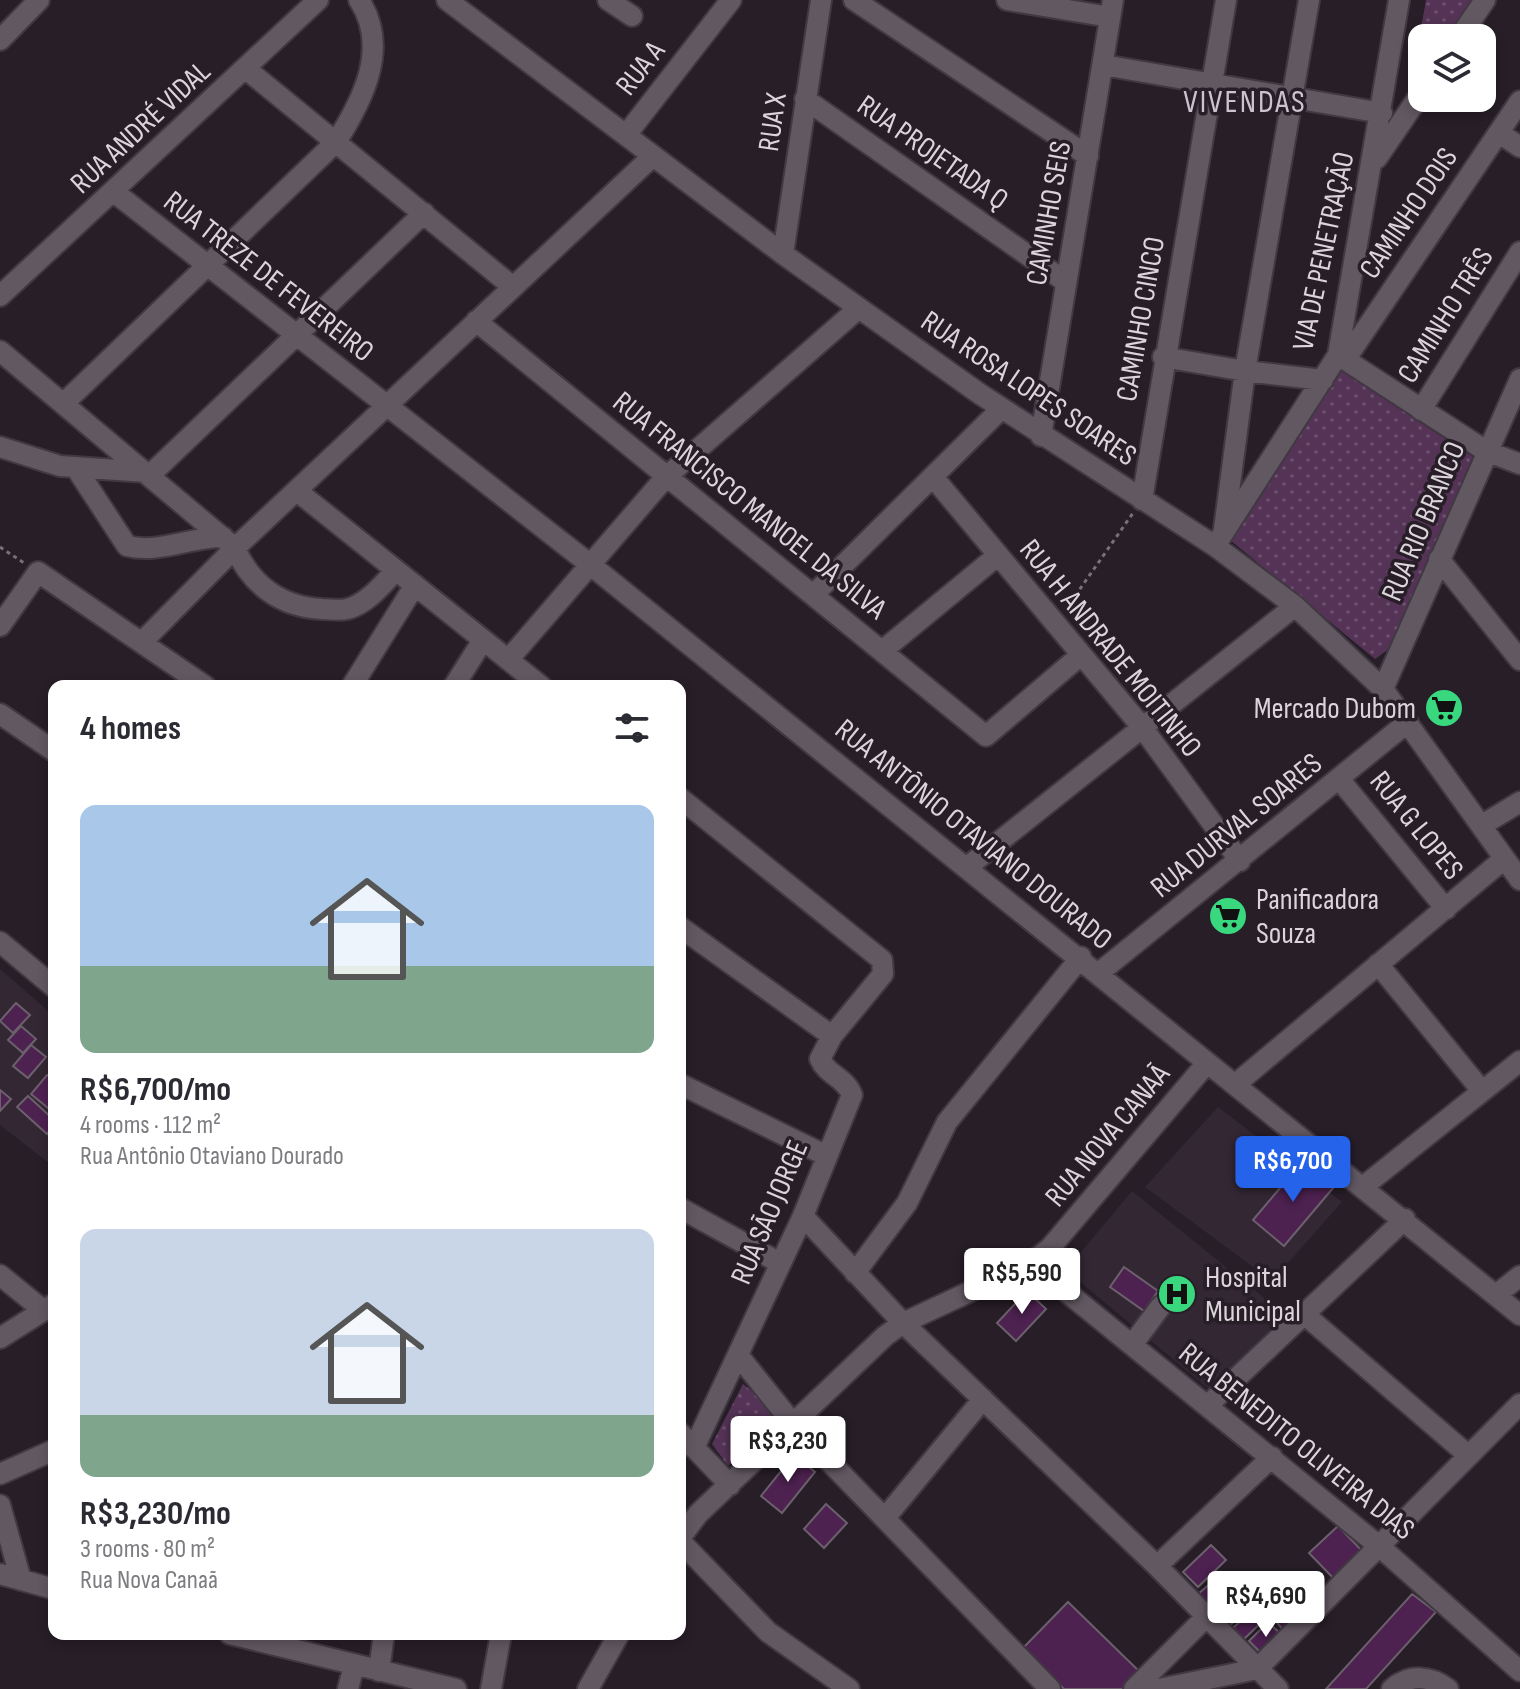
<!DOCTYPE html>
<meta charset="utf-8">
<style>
:root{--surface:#fff;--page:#f7f7f7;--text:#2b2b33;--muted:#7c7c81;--accent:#2563eb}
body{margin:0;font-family:"Sofia Sans Condensed",sans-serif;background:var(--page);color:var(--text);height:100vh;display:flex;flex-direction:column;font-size:30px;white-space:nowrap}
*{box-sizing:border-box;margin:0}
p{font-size:26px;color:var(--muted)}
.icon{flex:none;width:44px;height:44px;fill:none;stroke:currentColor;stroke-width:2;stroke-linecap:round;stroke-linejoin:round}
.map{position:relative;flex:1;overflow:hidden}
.drawer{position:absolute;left:48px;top:680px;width:638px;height:960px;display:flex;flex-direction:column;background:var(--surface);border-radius:16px;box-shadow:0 4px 12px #0003}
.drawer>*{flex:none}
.fabs{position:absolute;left:1408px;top:24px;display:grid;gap:16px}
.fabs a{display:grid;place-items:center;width:88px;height:88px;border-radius:16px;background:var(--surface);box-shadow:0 4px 12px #0003;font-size:40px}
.price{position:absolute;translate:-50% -68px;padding:0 18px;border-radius:8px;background:#fff;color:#222;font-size:26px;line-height:52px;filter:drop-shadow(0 2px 4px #0008)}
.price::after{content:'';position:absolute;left:50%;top:48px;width:24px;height:18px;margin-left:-12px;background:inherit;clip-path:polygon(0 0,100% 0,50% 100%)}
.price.selected{background:var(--accent);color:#fff}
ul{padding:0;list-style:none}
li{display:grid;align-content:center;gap:16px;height:424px;padding:0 32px}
li span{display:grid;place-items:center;height:248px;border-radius:16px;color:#555}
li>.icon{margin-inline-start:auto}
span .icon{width:144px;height:144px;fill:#fffc;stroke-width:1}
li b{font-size:34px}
h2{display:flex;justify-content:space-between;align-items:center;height:96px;padding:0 32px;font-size:34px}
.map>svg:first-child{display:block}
.built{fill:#332734}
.park{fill:url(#park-dots)}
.building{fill:#4d2150;stroke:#6b606b;stroke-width:2}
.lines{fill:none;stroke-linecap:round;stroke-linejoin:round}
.minor-casing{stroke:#413941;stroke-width:24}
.path{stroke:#797179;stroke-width:3;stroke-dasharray:4 4;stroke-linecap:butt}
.minor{stroke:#625862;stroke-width:20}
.labels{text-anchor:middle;stroke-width:7;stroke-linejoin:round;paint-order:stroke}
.street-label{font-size:30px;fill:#dbd5db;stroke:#271e27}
.poi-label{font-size:30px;fill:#dbd5db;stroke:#271e27;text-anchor:start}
.neighbourhood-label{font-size:32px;letter-spacing:2px;fill:#cec2ce;stroke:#271e27}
</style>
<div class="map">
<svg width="1520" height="1689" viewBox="0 0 1520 1689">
<defs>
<pattern id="park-dots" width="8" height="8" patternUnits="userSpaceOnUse" patternTransform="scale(2)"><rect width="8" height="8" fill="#543356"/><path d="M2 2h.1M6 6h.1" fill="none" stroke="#6c506e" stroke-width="1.8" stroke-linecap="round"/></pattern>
</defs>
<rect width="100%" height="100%" fill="#271e27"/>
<path class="built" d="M0,969L54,1016V1167L0,1125Z
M1218,1107L1342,1202L1272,1281L1145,1187Z
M1132,1191L1289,1318L1211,1391L1066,1270Z"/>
<path class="park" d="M1426,0H1479L1455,38H1422V91L1405,119Z
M1340,370L1473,457L1389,649L1375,659L1230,540Z
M743,1384L782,1416L728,1466L712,1444Z"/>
<path class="building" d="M16,1003L30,1015L13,1033L0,1021Z
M21,1026L36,1039L23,1053L8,1040Z
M31,1045L46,1057L28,1078L13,1066Z
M47,1075L54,1080V1113L31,1094Z
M0,1090L11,1099L0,1111Z
M28,1096L54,1120V1126L47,1134L17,1107Z
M1302,1162L1333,1188L1284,1246L1253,1220Z
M1124,1267L1158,1291L1144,1311L1110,1287Z
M1027,1291L1046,1309L1016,1341L997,1323Z
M794,1455L815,1472L782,1513L761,1496Z
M826,1504L847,1523L824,1548L804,1529Z
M1338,1526L1368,1557L1339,1584L1309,1553Z
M1211,1545L1226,1560L1198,1587L1183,1572Z
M1218,1577L1229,1589L1210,1606L1198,1594Z
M1301,1587L1317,1604L1286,1633L1270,1615Z
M1237,1589L1252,1607L1230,1625L1214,1607Z
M1412,1594L1436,1612L1366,1689H1326Z
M1068,1602L1142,1674L1127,1689H1064L1023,1648Z
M1256,1607L1266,1618L1244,1639L1233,1628Z
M1268,1622L1284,1637L1264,1656L1249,1641Z"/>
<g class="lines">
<defs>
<path id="minor" d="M447,0L783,254L980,394L1215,546L1295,606L1383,689L1520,880
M608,0L632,16
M854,0L1088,156
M1007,0L1110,17
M1459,38L1485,0
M0,40L39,0
M1103,65L1382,113
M246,69L513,287
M805,99L1066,282
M1499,133L1520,147
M626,135L731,0
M1377,158L1422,92
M114,192L587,562L1520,1315
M783,254L821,0
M0,296L318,0
M476,321L986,736L1081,655
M0,351L235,548C251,585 281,607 322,609C329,609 340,611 347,609C367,604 383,584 396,570
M1338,355L1486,451L1520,464
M1163,357L1245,371L1323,380
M1345,360L1520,101
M63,404L336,142C363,100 390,47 359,0
M1421,410L1520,252
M1041,436L1113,0
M0,447L60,466L146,472
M76,468L127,546C158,554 191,537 223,537
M150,475L424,213
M933,477L1142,727L1240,861
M297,491L541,686
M1142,500L1226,0
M1224,529L1245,371L1309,0
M1215,546L1338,355L1399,0
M1439,559L1520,660
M813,595L1001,409
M0,626L38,572L205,686
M142,642L235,548L653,156
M882,651L997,556
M508,660L665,478L859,308
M352,686L415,585
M454,686L483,640
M1383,689L1520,379
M0,714L54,751
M1340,780L1446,909
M680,798L882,960L883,974L832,1036
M1482,825L1520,802
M966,868L1295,606
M680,927L832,1036L820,1059C827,1075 846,1078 852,1095L803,1216L694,1448
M0,942L54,987
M1378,964L1482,1091
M1100,972L1408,722
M1237,1083L1504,859
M680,1084L825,1155
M1364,1186L1520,1061
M680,1208L780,1263
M803,1216L903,1323L1157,1566L1278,1689
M1031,1263L1379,1546L1520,1671
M855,1273L907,1203L947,1122L1081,957
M0,1275L43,1310
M1496,1295L1520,1276
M1304,1314L1468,1455
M0,1338L54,1304
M1132,1345L1161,1306
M738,1355L794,1425L1050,1689
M1207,1406L1405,1219
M680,1433L730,1485
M0,1474L54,1450
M0,1505L21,1580
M885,1518L983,1399
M680,1538L698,1514L885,1336L903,1323L1031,1263L1050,1248L1207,1063
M680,1541L768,1632L849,1689
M1157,1566L1272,1457
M0,1574L54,1589
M230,1634L456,1689
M379,1671L384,1634
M348,1689L354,1665
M491,1689L501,1634
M588,1689L619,1634
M1134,1689L1207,1616
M1159,1689L1257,1669L1520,1404
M1392,1689C1409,1674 1430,1675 1448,1689"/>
</defs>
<use href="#minor" class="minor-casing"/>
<path class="path" d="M0,547L24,563
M1066,609L1133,513"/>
<use href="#minor" class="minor"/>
</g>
<defs>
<symbol id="supermarket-disc" viewBox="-11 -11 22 22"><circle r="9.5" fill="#39d87f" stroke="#271e27"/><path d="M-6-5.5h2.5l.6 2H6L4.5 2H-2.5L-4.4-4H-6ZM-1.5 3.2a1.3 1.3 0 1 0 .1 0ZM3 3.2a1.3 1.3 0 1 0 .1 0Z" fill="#111"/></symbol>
<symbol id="hospital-disc" viewBox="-11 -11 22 22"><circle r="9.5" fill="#39d87f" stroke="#271e27"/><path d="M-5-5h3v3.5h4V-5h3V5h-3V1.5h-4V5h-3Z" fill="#111"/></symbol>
</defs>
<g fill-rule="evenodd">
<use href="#supermarket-disc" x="1422" y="686" width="44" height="44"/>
<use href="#supermarket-disc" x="1206" y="894" width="44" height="44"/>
<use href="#hospital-disc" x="1155" y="1272" width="44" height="44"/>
</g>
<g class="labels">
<g class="street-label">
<text transform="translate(640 68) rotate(-52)" y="10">RUA A</text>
<text transform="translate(772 122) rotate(-82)" y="10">RUA X</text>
<text transform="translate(140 127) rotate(-43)" y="10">RUA ANDRÉ VIDAL</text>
<text transform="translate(933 152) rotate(35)" y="10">RUA PROJETADA Q</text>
<text transform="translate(1048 213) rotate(-80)" y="10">CAMINHO SEIS</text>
<text transform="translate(1408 213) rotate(-56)" y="10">CAMINHO DOIS</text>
<text transform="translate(1323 251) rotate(-78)" y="10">VIA DE PENETRAÇÃO</text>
<text transform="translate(269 276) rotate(38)" y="10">RUA TREZE DE FEVEREIRO</text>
<text transform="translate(1445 315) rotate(-58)" y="10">CAMINHO TRÊS</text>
<text transform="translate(1140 319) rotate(-80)" y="10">CAMINHO CINCO</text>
<text transform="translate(1029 388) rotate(34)" y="10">RUA ROSA LOPES SOARES</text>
<text transform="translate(750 505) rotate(39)" y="10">RUA FRANCISCO MANOEL DA SILVA</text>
<text transform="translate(1423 521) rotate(-67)" y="10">RUA RIO BRANCO</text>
<text transform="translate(1111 648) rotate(51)" y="10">RUA H ANDRADE MOITINHO</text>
<text transform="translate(1236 825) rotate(-39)" y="10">RUA DURVAL SOARES</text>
<text transform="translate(1417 825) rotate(51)" y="10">RUA G LOPES</text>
<text transform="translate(974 834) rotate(39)" y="10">RUA ANTÔNIO OTAVIANO DOURADO</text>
<text transform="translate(1107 1135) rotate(-50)" y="10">RUA NOVA CANAÃ</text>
<text transform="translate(769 1212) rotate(-67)" y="10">RUA SÃO JORGE</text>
<text transform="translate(1297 1441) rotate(39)" y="10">RUA BENEDITO OLIVEIRA DIAS</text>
</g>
<g class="poi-label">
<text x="1416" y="718" text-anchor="end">Mercado Dubom</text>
<text x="1256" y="909">Panificadora<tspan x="1256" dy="34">Souza</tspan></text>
<text x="1205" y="1287">Hospital<tspan x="1205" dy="34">Municipal</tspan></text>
</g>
<g class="neighbourhood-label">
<text x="1245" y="112">VIVENDAS</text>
</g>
</g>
</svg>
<div class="fabs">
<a><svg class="icon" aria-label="layers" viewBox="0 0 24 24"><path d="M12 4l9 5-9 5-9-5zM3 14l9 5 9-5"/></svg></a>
</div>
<b class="price selected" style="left:1293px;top:1204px">R$6,700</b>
<b class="price" style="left:1022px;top:1316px">R$5,590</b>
<b class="price" style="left:788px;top:1484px">R$3,230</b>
<b class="price" style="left:1266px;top:1639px">R$4,690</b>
<section class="drawer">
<h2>4 homes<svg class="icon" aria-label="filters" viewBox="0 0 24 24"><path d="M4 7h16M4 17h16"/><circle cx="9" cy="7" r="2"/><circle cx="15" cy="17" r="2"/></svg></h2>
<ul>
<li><span style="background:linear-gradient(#a9c7e8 65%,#7fa58c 0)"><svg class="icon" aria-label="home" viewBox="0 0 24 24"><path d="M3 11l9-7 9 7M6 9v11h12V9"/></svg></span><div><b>R$6,700/mo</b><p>4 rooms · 112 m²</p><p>Rua Antônio Otaviano Dourado</p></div></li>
<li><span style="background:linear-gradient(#c9d6e8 75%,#7fa58c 0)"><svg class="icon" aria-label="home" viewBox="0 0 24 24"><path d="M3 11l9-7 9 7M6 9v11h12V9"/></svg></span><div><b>R$3,230/mo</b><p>3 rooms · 80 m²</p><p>Rua Nova Canaã</p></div></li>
</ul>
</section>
</div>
